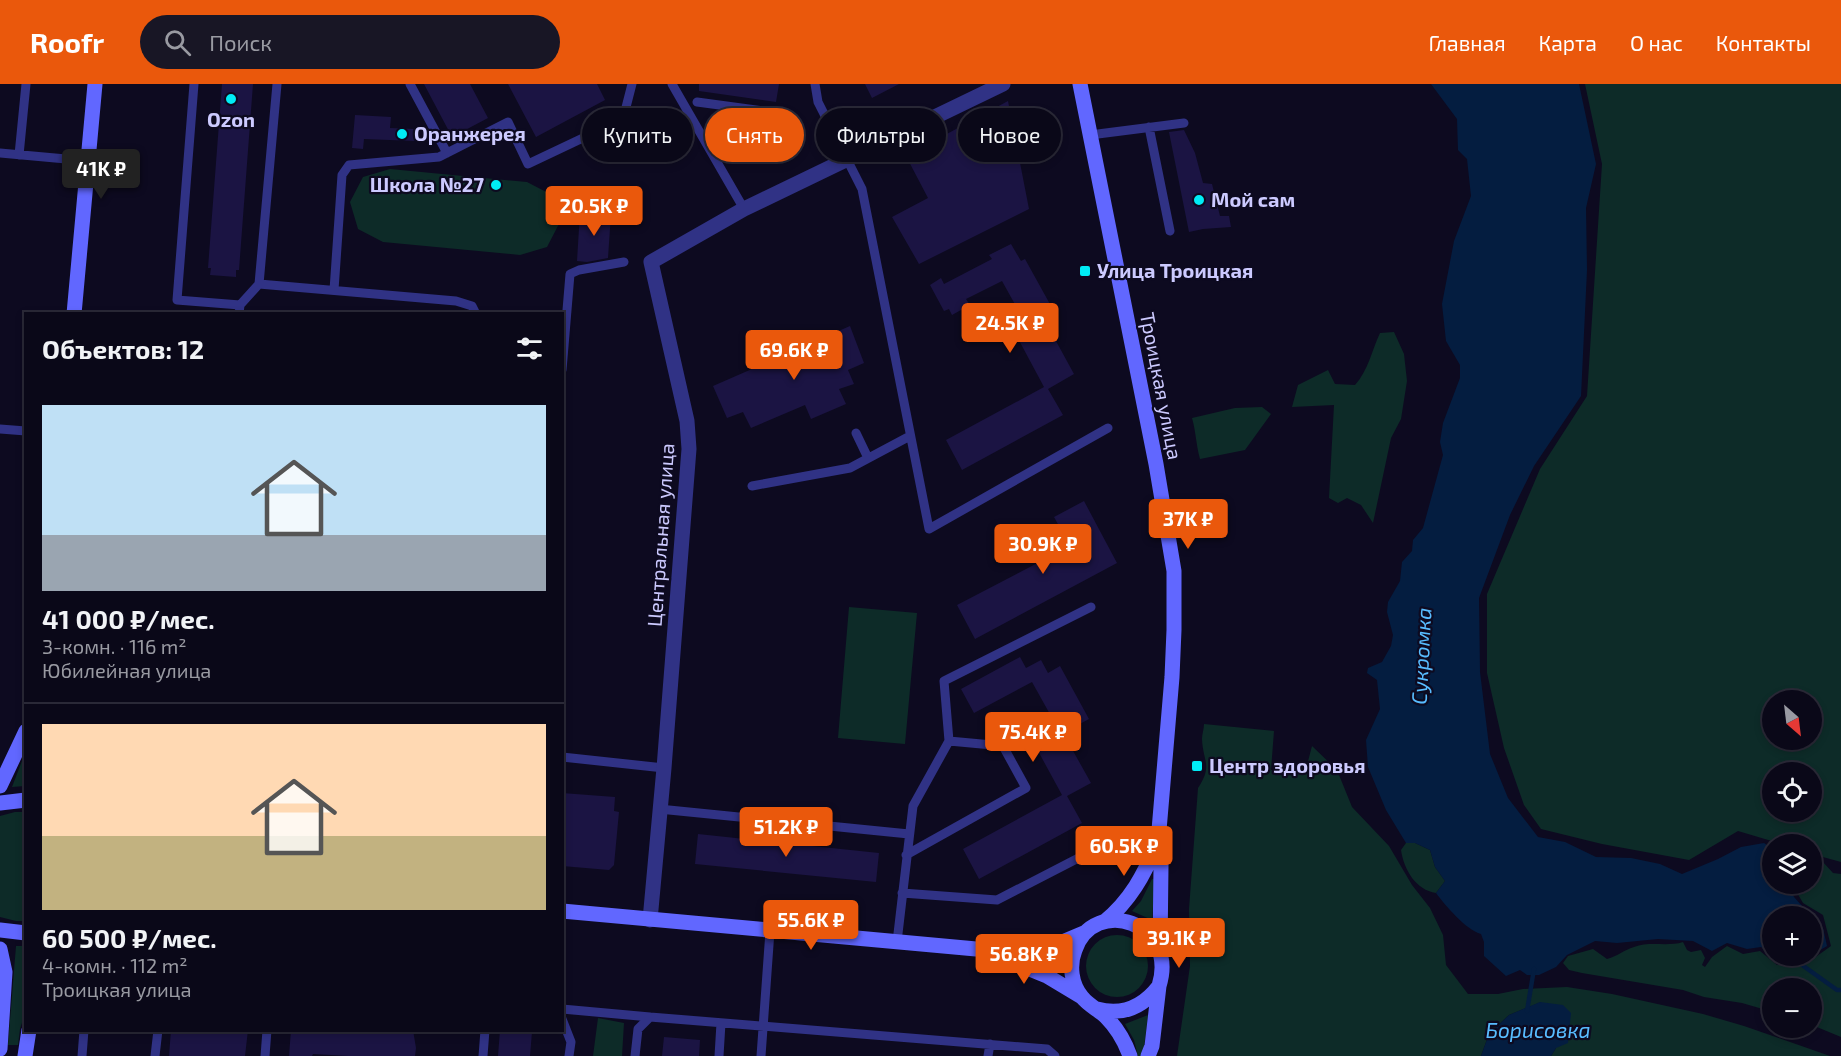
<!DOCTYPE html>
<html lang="ru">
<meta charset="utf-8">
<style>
:root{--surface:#0a0818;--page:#181625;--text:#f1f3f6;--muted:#999aa2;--line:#2a2937;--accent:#ea580c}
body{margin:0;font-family:"Exo 2",sans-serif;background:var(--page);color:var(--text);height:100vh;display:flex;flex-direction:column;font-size:22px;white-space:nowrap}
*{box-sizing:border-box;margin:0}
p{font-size:20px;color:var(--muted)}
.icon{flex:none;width:33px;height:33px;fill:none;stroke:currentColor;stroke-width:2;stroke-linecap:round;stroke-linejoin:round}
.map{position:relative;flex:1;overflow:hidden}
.sheet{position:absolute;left:24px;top:228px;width:540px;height:720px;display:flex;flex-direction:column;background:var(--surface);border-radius:0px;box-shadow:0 3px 9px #0003,0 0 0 2px var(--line)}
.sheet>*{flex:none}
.top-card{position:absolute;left:582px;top:24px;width:570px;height:54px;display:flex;gap:12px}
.needle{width:39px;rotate:152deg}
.fabs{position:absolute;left:1762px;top:606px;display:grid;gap:12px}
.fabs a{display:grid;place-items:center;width:60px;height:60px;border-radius:50%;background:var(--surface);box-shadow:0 3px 9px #0003,0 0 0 2px var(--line);font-size:30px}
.price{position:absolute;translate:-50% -51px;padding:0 14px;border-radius:6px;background:var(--accent);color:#fff;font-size:20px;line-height:39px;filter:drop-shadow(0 2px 3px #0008)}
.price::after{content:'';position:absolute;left:50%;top:36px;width:18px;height:14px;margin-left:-9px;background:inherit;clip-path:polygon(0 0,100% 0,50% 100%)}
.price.active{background:#222;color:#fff}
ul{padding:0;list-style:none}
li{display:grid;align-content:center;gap:12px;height:318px;padding:0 18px}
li+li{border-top:2px solid var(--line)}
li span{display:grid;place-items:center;height:186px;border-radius:0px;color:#555}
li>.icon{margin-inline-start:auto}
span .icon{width:108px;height:108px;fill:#fffc;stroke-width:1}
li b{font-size:26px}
h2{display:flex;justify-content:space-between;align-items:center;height:72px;padding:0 18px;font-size:26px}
.tag{padding:0 21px;border-radius:27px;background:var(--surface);box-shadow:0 3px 9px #0003,0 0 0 2px var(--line);font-size:21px;line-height:54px}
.tag.active{background:var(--accent);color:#fff}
header{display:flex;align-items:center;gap:36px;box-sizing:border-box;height:84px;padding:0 30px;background:var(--accent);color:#fff}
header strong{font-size:28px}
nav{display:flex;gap:33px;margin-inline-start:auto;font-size:21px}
.search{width:420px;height:54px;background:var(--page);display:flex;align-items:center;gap:15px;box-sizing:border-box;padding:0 21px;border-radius:33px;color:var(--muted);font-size:22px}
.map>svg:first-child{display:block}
.green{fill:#0d2b28;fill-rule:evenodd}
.water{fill:#041d40}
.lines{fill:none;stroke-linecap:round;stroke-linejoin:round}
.stream{stroke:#041d40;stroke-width:4.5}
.building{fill:#1b1443}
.lane{stroke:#303285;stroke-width:9}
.street{stroke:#303285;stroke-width:15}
.secondary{stroke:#6167ff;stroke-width:15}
.poi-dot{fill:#00ecf5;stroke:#0d0a20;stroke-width:2}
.labels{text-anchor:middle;stroke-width:4.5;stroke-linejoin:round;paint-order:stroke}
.poi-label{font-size:20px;font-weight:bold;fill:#cccaff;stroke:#0d0a20;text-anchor:start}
.street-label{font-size:20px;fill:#cccaff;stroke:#0d0a20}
.water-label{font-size:21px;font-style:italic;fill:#58bcff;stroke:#0d0a20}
</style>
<header>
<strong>Roofr</strong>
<div class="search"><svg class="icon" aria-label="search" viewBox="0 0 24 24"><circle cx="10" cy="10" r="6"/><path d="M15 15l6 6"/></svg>Поиск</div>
<nav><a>Главная</a><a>Карта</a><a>О нас</a><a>Контакты</a></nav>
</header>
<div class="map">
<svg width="1841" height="972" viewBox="0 0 1841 972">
<rect width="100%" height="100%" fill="#0d0a20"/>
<path class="green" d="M1585,0H1841V778L1812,770V760H1782L1738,747L1689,776L1602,760L1541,745L1524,721L1504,664L1487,589V510L1540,385L1587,312L1602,80ZM1773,616H1812V656H1773ZM1773,688H1812V728H1773Z
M390,85L527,98L552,111L560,138L547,163L520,171L383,158L358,145L350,118L363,93Z
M1394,248L1404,270L1407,297L1401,335L1391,354L1373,439L1361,421L1347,414L1338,419L1329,414L1334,321L1292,323L1298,301L1328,286L1335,300L1355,301C1368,287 1372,266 1380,249Z
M1262,323L1271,330L1245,366L1200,375C1196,361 1196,348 1192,334L1235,324Z
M849,523L917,529L905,660L838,654Z
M1204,640L1274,647L1271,686L1306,685L1312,662L1337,686L1352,723L1389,762L1412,801L1430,824L1443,851L1446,881L1468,910H1498L1523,905L1567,903L1612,910L1703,930L1744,942L1830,972H1551L1556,964L1541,918L1509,931L1489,950L1481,972H1177L1190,882L1189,825L1198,704C1213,681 1203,678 1202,655C1202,650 1204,645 1204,640Z
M25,669V702L12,703Z
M15,728H25V837H16L0,833V732Z
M1406,759H1415L1430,766L1435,783L1445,797L1436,809C1416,806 1404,786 1401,766Z
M1812,776L1822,777L1833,789L1841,790V953L1812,941V904H1773V928L1742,919L1704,913L1683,906L1582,889L1569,886L1563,879L1568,872L1593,865L1607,875C1618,872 1624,866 1634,863C1649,857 1668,863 1683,858L1687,866L1691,868L1701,866L1705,874L1702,881L1705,883L1712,873L1727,862L1743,870L1760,867L1777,881L1794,877H1810L1831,862L1823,831L1803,819L1792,800H1812Z
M1152,795H1155L1152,836L1132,827L1141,817Z
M1086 882a31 31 0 1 1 62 0a31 31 0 1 1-62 0Z
M16,862H26L25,929L20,945L18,961H8Z
M1061,867L1058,883L1060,889L1016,873L1048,871Z
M1148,931L1143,972H1138L1134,956L1125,940Z
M598,934L624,939L622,972H593Z"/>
<path class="water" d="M1431,0H1579L1596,80L1586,124L1587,186L1581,312L1534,382L1510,431L1479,514L1480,588L1490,670L1508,714L1538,753L1565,758L1596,773L1631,774L1660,780L1682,790L1718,775L1741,763L1764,759L1773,765V800H1788L1794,813L1811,832H1773V872H1812L1810,873L1778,876L1761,863L1747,865L1727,859L1712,867L1693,857L1658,855L1617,859L1595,857L1567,871L1556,883L1539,891H1527L1520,886L1506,892L1484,872V858L1481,850C1466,846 1445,821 1436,809L1445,797L1435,783L1430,766L1415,759H1406L1386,726L1368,683L1366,656L1380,625L1377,596L1367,589L1368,584L1382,578L1391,562L1393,551L1387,528L1388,518L1400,497L1402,478L1412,467L1413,456L1423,444L1443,371L1440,358L1443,339L1460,294V281L1446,257L1442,220L1454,157L1471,112L1467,75L1458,66L1457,35Z
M1812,833L1823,844L1827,862L1812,871Z
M1540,918L1563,921L1571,929L1568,959L1556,964L1551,972H1481L1489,950L1509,931Z"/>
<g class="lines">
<path class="stream" d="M1799,872L1802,881L1837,906H1841
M1527,927L1534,885"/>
</g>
<path class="building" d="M222,0H253L239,186H236V193L210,191L211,184H208Z
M424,0H470L488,34L452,53Z
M508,0H597L605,16L536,53Z
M699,0H779L776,18L699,7Z
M865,0H899L872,14Z
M1008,17L1029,125L919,180L892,133L928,114L906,72Z
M355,31L391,33L390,44L415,45V57L364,55L363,65L352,64Z
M1184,46L1195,69L1203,99L1212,100L1220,132H1229L1231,143L1203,145L1189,148L1169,48Z
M580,128L611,130L608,174L587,178L577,177Z
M1011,160L1021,177L1025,175L1056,231L1045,237L1074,290L1048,305L1063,331L962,386L946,356L1044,303L1014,247L1026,240L1002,197L966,215L970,221L952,231L949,225L944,227L930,201L941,194L944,200L992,175L989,171Z
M850,242L864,279L848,286L854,300L839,305L846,320L811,335L805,321L751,344L743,328L727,334L713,302Z
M1084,417L1117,479L975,555L957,521L1070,462L1054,433Z
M1020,573L1026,584L1041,576L1048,589L1060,582L1089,635L1063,649L1091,699L1067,712L1082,739L979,795L963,765L1062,711L1031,654L1056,641L1032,598L974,629L961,605Z
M562,709L615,713L614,727L619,728L614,781L609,786L562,782Z
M698,750L879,769L876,798L695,780Z
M171,946H248L245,972H169Z
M291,946H413L416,964L415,972H348L313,970L312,972H289Z
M500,946L532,948L530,972H498Z
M664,953L700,956L699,972H662Z"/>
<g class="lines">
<path class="lane" d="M194,0L177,216L240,221
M410,0L447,69
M672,0L744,125
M815,0L818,18L862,105L929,445L1108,344
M697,18L786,30
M1149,43L1170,147
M1090,51L1184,39
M0,69L88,77
M19,71L26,0
M259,200L456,217L472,222L476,230
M334,206L342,91L349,81L439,73L508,38L528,80L623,35L632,0
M239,230L240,221L259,200L277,0
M562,286L570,190L579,186L624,178
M0,345L26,347
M856,349L868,374
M752,402L850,384L910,352
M562,673L664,684
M659,725L909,750
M906,771L1026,704L1003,662L949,657
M902,809L997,816L1094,766
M897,858L913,722L949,657L944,597L1091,523
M562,925L650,933
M562,935L571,958L569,972
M82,972L84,946
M155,972L158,946
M265,972L267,946
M483,972L485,946
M635,972L638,945L650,933L1047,965L1055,972
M719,972L721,939
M761,972L770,847
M988,972L990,960"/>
<path class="street" d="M650,836L664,684L689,365L687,337L651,178L744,125L1003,0"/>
<path class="secondary" d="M1080,0L1156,380L1174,487V546L1172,593L1158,758L1161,782L1160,866
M74,230L95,0
M0,702L26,647
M0,719L26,716
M562,827L998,867L1046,865L1084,849
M1104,838C1130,817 1144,791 1157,760
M0,846L26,849
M0,865L5,888L0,965
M993,870L1047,892L1082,913
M1097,925C1123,932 1143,923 1159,902
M25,972L29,946
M1130,972C1125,958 1117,944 1106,933C1099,926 1088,921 1082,913C1071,900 1069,881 1075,866C1094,811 1179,838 1159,902L1152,962L1148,972"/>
</g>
<g class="poi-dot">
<circle cx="231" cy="15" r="6"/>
<circle cx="402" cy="50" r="6"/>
<circle cx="496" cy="101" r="6"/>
<circle cx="1199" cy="116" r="6"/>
<rect x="1079" y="181" width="12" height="12" rx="3"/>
<rect x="1191" y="676" width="12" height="12" rx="3"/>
</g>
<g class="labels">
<g class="poi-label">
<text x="231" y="43" text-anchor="middle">Ozon</text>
<text x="414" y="57">Оранжерея</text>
<text x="484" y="108" text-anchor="end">Школа №27</text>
<text x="1211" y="123">Мой сам</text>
<text x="1097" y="194">Улица Троицкая</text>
<text x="1209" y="689">Центр здоровья</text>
</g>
<g class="street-label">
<text transform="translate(1161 302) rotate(79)" y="7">Троицкая улица</text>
<text transform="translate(661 451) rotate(-86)" y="7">Центральная улица</text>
</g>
<g class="water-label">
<text transform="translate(1422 572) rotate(-87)" y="7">Сукромка</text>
<text x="1538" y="954">Борисовка</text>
</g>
</g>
</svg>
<div class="fabs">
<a><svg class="needle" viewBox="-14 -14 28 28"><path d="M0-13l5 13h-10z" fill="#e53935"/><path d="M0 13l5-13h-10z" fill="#999aa2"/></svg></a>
<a><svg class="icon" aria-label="locate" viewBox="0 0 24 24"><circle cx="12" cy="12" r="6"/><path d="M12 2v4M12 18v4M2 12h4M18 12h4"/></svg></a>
<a><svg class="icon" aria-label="layers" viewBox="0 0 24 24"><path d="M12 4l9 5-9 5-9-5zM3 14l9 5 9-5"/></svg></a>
<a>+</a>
<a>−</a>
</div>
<b class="price active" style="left:101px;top:116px">41K ₽</b>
<b class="price" style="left:594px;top:153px">20.5K ₽</b>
<b class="price" style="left:1010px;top:270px">24.5K ₽</b>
<b class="price" style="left:794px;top:297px">69.6K ₽</b>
<b class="price" style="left:1188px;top:466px">37K ₽</b>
<b class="price" style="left:1043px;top:491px">30.9K ₽</b>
<b class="price" style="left:1033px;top:679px">75.4K ₽</b>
<b class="price" style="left:786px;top:774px">51.2K ₽</b>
<b class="price" style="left:1124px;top:793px">60.5K ₽</b>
<b class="price" style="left:811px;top:867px">55.6K ₽</b>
<b class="price" style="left:1179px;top:885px">39.1K ₽</b>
<b class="price" style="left:1024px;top:901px">56.8K ₽</b>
<div class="top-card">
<a class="tag">Купить</a>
<a class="tag active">Снять</a>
<a class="tag">Фильтры</a>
<a class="tag">Новое</a>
</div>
<section class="sheet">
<h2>Объектов: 12<svg class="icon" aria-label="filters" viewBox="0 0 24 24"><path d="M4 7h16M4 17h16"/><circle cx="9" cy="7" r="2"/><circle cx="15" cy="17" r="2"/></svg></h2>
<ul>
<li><span style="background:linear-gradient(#bfe0f5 70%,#9aa5b1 0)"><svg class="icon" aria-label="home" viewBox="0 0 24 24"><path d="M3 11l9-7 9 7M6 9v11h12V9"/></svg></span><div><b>41 000 ₽/мес.</b><p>3-комн. · 116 m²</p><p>Юбилейная улица</p></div></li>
<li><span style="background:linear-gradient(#ffd9b3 60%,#c2b280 0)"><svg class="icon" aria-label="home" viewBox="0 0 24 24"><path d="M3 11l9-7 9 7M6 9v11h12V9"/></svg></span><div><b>60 500 ₽/мес.</b><p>4-комн. · 112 m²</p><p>Троицкая улица</p></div></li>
</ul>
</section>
</div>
